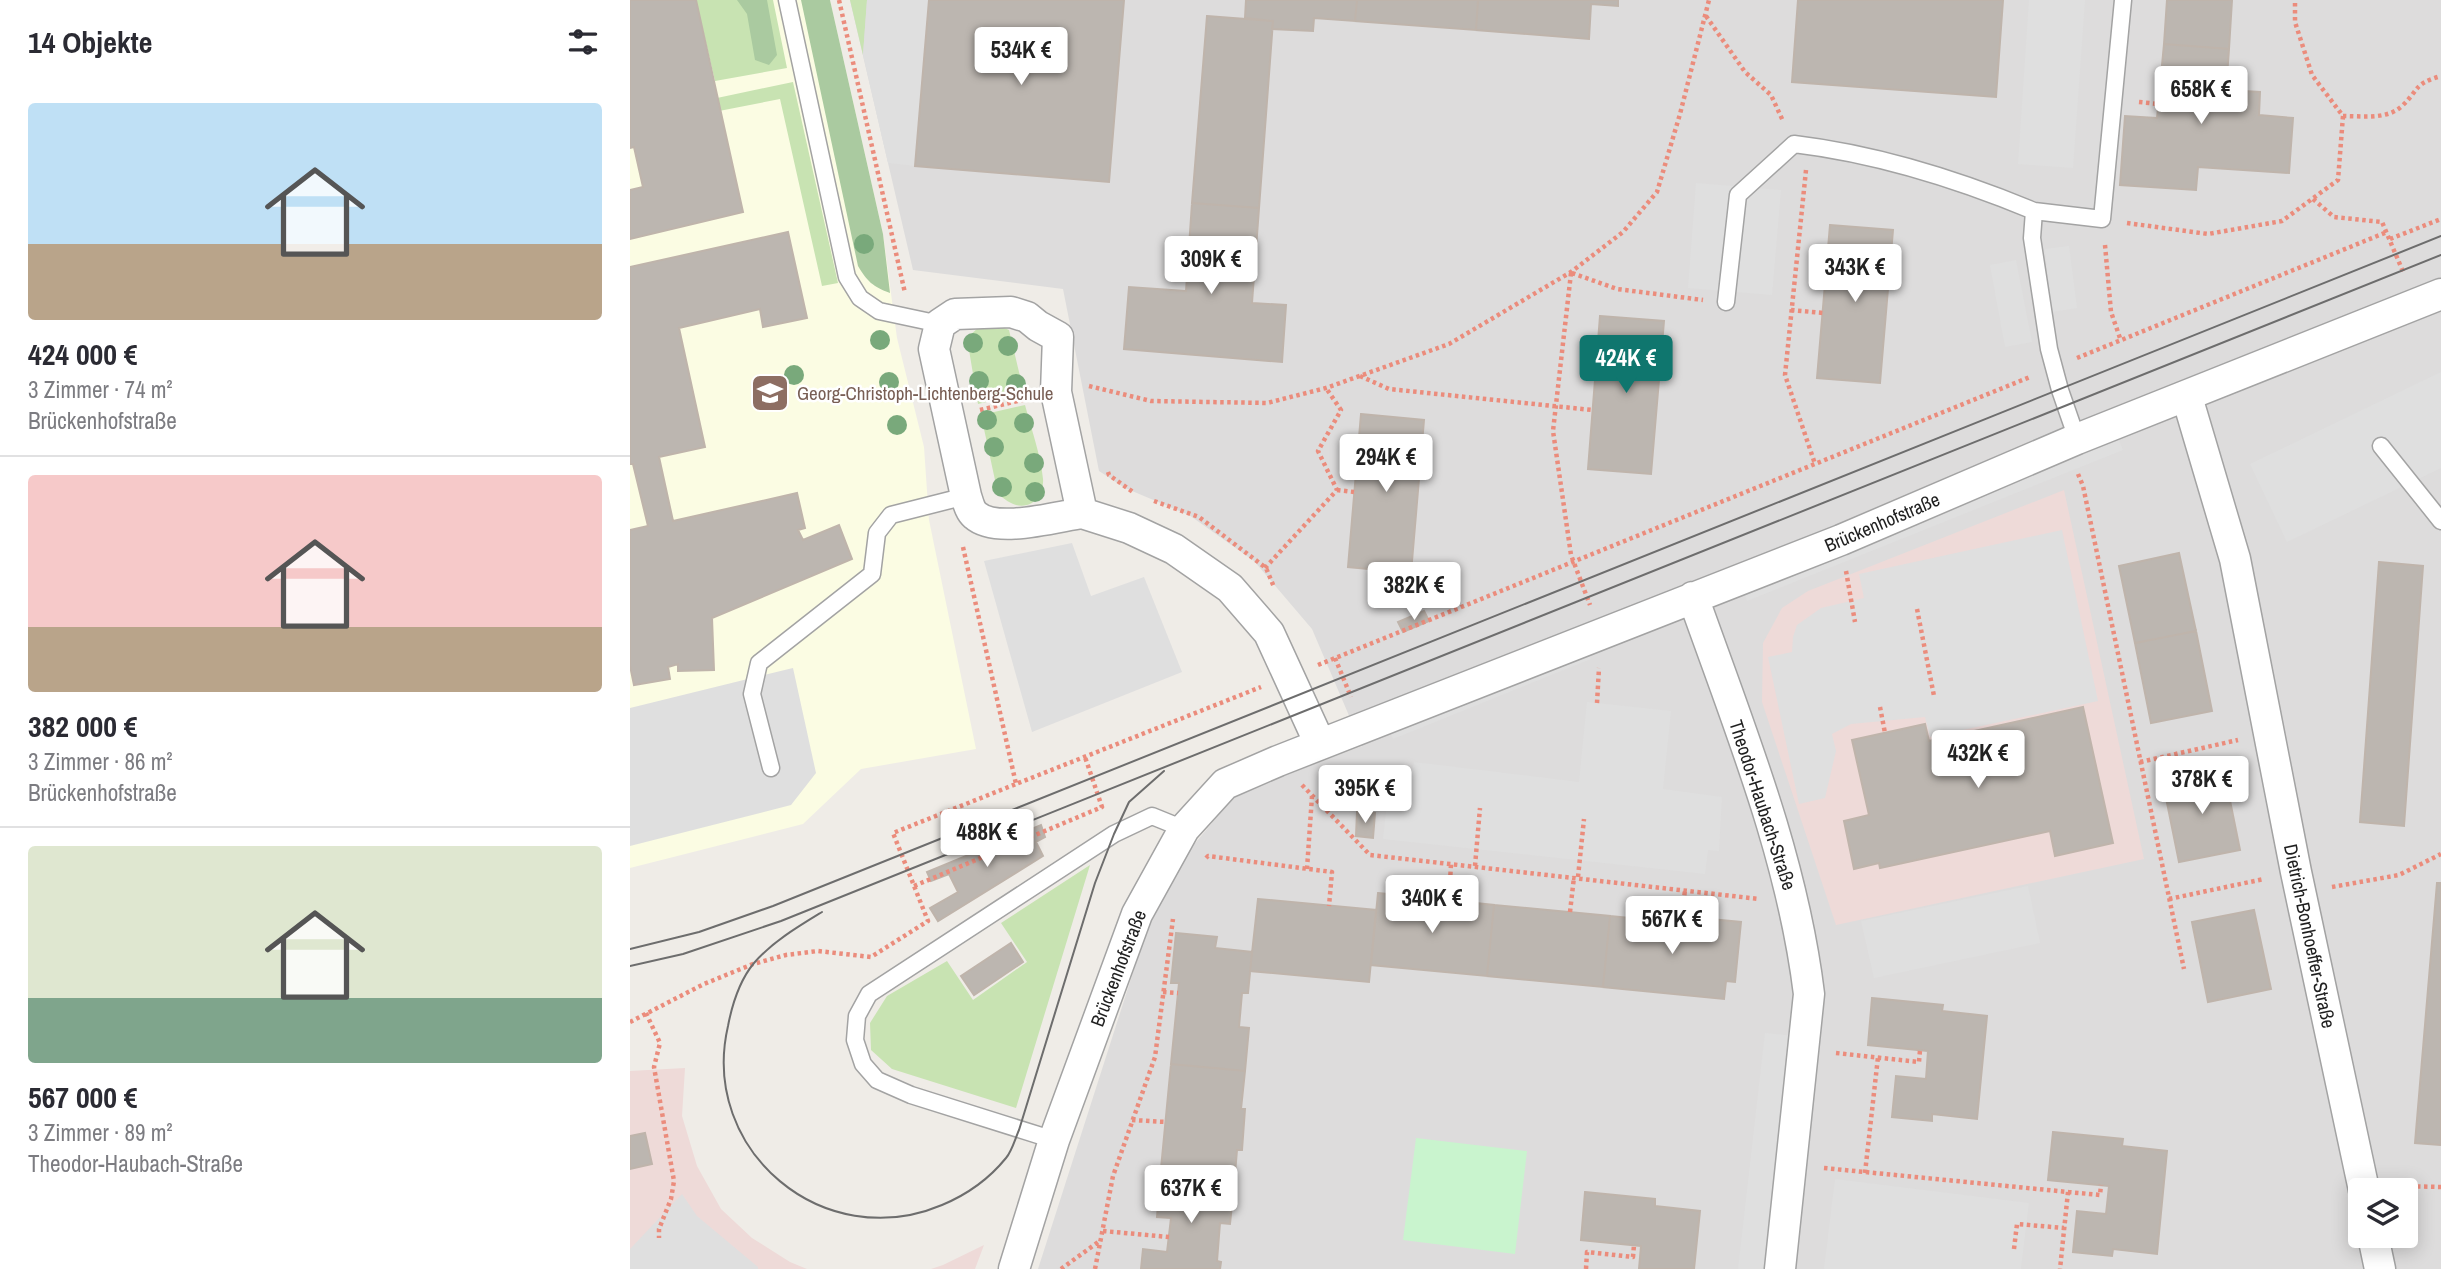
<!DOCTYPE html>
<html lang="de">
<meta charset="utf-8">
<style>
:root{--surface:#fff;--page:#f2f2f3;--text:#2b2b33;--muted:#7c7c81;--line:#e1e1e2;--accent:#0f766e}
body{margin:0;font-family:"Archivo Narrow",sans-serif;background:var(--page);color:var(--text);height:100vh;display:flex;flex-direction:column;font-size:26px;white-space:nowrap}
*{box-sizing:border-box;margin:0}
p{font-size:23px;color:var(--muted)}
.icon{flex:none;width:38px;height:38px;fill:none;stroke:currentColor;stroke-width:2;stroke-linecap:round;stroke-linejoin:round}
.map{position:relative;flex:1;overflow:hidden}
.panel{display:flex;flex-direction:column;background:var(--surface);width:630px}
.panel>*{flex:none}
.controls{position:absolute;left:1718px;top:1178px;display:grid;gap:14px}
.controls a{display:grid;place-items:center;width:70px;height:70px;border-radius:7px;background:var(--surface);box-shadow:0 4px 18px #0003;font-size:35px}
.price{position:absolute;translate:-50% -60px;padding:0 16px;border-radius:7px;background:#fff;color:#222;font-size:23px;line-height:46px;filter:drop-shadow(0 2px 4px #0008)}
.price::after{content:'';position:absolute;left:50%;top:42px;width:21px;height:16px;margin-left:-10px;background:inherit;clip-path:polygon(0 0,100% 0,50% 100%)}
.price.on{background:var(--accent);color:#fff}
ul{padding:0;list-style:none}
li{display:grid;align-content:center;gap:14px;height:371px;padding:0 28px}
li+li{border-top:2px solid var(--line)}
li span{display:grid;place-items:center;height:217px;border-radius:7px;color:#555}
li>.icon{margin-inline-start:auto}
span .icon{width:126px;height:126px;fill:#fffc;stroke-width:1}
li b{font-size:30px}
h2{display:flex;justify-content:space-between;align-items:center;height:84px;padding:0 28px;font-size:30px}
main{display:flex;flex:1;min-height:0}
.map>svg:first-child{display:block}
.residential{fill:#dddcdc;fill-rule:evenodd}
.commercial{fill:#eedad8}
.education{fill:#fbfce3}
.grass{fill:#c8e3b2}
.forest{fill:#aacaa0}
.park{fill:#c9f4ce}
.parking{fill:#dfdfdf}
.building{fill:#bcb6b0;stroke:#bfb4ab;stroke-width:2}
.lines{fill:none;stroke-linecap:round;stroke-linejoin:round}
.lane-casing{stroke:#a3a3a3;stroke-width:19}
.street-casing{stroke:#a3a3a3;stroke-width:33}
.path{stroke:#eb8c7c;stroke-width:4.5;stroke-dasharray:3.5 3.5;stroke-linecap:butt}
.lane{stroke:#fff;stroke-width:16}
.street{stroke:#fff;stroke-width:30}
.tram{stroke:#6d6d6d;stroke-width:2}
.tree{fill:#79a97b}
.labels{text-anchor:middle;stroke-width:5;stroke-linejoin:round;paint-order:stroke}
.education-label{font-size:19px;fill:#785e54;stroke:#fff;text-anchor:start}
.street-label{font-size:19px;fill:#1f1f1f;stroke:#fff}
</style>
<main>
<section class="panel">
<h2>14 Objekte<svg class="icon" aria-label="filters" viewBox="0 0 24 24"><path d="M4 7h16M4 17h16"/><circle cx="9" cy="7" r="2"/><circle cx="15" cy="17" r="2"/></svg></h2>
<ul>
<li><span style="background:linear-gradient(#bfe0f5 65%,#b9a48a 0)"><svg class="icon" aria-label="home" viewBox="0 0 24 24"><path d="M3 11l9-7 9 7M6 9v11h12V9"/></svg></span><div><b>424 000 €</b><p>3 Zimmer · 74 m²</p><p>Brückenhofstraße</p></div></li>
<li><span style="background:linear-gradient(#f6c9c9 70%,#b9a48a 0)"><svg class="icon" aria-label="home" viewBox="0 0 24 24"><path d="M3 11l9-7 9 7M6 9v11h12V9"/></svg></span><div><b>382 000 €</b><p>3 Zimmer · 86 m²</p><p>Brückenhofstraße</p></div></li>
<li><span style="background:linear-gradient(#dfe7d0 70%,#7fa58c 0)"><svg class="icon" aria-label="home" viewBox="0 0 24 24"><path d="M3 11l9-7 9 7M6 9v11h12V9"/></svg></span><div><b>567 000 €</b><p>3 Zimmer · 89 m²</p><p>Theodor-Haubach-Straße</p></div></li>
</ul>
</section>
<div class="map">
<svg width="1811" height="1269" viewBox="0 0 1811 1269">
<rect width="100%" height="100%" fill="#efece7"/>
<path class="residential" d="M220,0H1811V1269H408L516,932L557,853L606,794L732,746L682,629L624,561L559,515L495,488L469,471L433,289L283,270ZM1731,1190H1776V1236H1731Z"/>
<path class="commercial" d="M1434,490L1514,859L1206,925L1132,702L1133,643L1152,608L1178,591Z
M55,1068L52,1116L67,1166L91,1209L122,1238L160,1262L177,1269H0V1071Z
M354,1245L345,1269H301L313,1265Z"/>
<path class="education" d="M0,0H200L253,234L267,338L294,447L299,520L346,749L231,769L173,824L0,868Z"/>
<path class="grass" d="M66,0H143L157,68L85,81Z
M220,0H237L233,55Z
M163,82L208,283L192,286L150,99L89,111L87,98Z
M365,324L379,330L394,393L348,404L337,338L349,327Z
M395,405C401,428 411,456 413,479C414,489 407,503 397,505C385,508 377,501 368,494L351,415Z
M460,865L386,1108L262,1069L241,1050L240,1023L257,996L317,961L343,1000L397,962L371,923Z"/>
<path class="forest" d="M107,0H137L147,55L139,65L125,60L117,14Z
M171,0H200L253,234L260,293C243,287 237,281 228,266Z"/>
<path class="park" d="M786,1138L897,1151L885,1254L773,1240Z"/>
<path class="parking" d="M237,0H299L285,166L258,163L233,55Z
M1399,0H1455L1443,168L1388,164Z
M1066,183L1151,190L1142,295L1058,288Z
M1439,246L1447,308L1422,312L1415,249Z
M1386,260L1402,342L1375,347L1360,265Z
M1811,372V468L1657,542L1620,464Z
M1488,438L1493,450L1117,601L1113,589Z
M1432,530L1468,701L1300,737L1295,717L1221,724L1202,734L1206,751L1195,798L1169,804L1138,657L1162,652L1163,637L1167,625L1191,608L1234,598L1229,574Z
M442,543L461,596L514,577L552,672L402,732L354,561Z
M957,650L961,659L763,739L759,730Z
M163,668L186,773L161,805L0,846V708Z
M957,702L1041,711L1033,789L1092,797L1089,851L1078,850L1075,874L753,839L759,784L779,787L784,762L949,782Z
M1398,886L1410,943L1244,978L1231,921Z
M1135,1033L1164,1036L1138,1269H1108Z
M1205,1179L1399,1203L1391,1269H1194Z
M52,1194L67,1216L128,1267V1269H0V1249Z"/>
<path class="building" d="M0,0H66L113,212L0,239V190L13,187L4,147L0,148Z
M299,0H494L479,182L285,166Z
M616,0H727L725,21L684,18L683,31L642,29L643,21L615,18Z
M727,0H848L846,30L725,21Z
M848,0H988V6L961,4L959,39L846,30Z
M1168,0H1373L1366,97L1162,82Z
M1537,0H1602L1599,49L1534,44Z
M577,16L643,21L629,208L562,203Z
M1534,44L1599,49L1596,90L1630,92L1629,115L1663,118L1659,173L1568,167L1566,190L1490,185L1495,116L1527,118Z
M562,203L629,208L622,303L656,305L652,362L494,349L499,287L556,291Z
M1200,225L1263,230L1250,383L1187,378Z
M158,232L177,318L133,327L130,309L49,328L75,447L29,457L43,521L167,493L175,528L168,530L173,540L209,525L222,559L82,618L84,670L48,671V664L38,667L40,679L4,685L0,666V530L18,526L3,464H0V267Z
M970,316L1034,321L1021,474L958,469Z
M731,414L794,420L781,573L718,567Z
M1549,553L1566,631L1505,643L1489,566Z
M1749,562L1793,566L1774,826L1730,822Z
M794,611L799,621L773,632L768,622Z
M1566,631L1582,711L1521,723L1505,643Z
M1453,707L1483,843L1425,856L1420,831L1250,868L1249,863L1224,869L1214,821L1239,815L1222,740L1295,724L1299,741Z
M1594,771L1610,850L1549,862L1533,783Z
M727,812L745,813L743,838L726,836Z
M411,825L415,837L406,842L413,856L308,921L300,908L328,892L319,874L301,881L297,872Z
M790,879L826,882L824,901L789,897Z
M1807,883H1811V1145L1785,1143Z
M748,893L864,905L857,976L741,965Z
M628,899L746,910L739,982L620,971Z
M864,905L980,916L973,987L857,976Z
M1624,910L1641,989L1578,1002L1562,922Z
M980,916L1060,924V917L1111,922L1105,982L1096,981L1094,999L973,987Z
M546,933L587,937L585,948L622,952L618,993H612L609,1027L619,1028L615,1071L541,1064L549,983H541Z
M381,943L393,962L344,995L331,976Z
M1242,998L1313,1005L1312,1011L1357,1016L1347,1119L1302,1114V1121L1262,1117L1266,1076L1296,1079L1298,1051L1238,1045Z
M541,1064L615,1071L611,1109H615L612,1150H607L604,1186L530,1179Z
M1423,1132L1493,1139L1492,1146L1537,1151L1527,1254L1483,1249L1482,1256L1443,1252L1447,1211L1476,1214L1479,1186L1418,1180Z
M15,1133L22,1164L0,1169V1136Z
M530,1179L604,1186L600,1224L590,1223L587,1261L591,1262L590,1269H511L513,1249L537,1252L541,1218L527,1217Z
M955,1192L1025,1199V1206L1070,1211L1064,1269H1009L1011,1246L951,1240Z"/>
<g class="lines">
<defs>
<path id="lane" d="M157,0L217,277L230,298L249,311L310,324
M1404,211L1472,219L1493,0
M1096,302L1108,195L1164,144C1247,154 1327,179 1404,211L1402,238L1419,349L1430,390L1447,439
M1751,446L1811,521
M141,768L122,694L129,663L242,574L247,533L261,515L336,496
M424,1140L281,1095L247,1080L233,1064L225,1040L227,1016L239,994L484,834L522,816L554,829"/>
<path id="street" d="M1557,397L1605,559L1666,872L1734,1190
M452,513C425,517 366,534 345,515C340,511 338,502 336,496L304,349L310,324L325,314L381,312L397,317L408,326L428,337L426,392L452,513L499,528L544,549L600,588L639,633L690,744
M1063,597C1109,727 1162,855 1179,994L1150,1269
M1743,1236L1750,1269
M384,1269L424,1140L507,914L554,829L595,784L648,761L1211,540L1447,439L1811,294"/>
</defs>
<use href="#lane" class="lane-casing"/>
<use href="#street" class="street-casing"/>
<path class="path" d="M209,0L275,293
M1076,16L1115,72L1141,95L1153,121
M1509,102L1529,104
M1713,116C1732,116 1757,120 1772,106C1790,89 1783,84 1811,76
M1176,170L1155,375L1185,464
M1683,199L1704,217L1752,222L1774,274
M1497,223L1578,234L1652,221L1708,180L1713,116L1682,75L1665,22V0
M1760,239L1811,219
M1475,245L1481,312L1491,341
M941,273L923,431L941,555L960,605
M942,273L987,289L1073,300
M1161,310L1193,313
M1447,358L1757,232
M730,376L759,389L962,410
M459,386L521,401L637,403L696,388L819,344L941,272L993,232L1027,192L1050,114L1079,0
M350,410L396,399
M478,472L479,475L503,492
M1448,474L1453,486L1554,969
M707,490L724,492
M524,501L569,517L636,568L644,587
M333,547L386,784L631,687
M635,568L707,490L688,451L711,410L696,388
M1216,571L1225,622
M1287,609L1304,696
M705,658L721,697
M688,665L1400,377
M967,703L969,668
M1250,707L1255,733
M1510,762L1608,740
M720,768L758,798
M672,785L740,855L1129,899
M576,858L578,856L702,872L699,906
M845,866L850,808
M677,869L682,796
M948,877L954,819
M820,882L821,864
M284,886L472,807L455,757
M1702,887L1769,875L1811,854
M1539,899L1634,879
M940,912L944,877
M1051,923L1055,890
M533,992L548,993
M16,1013L30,1043L24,1067L44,1181L41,1199L29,1229V1238
M0,1022L74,984L123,964L156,955L188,951L241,957L298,921L263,833L386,784
M1206,1053L1289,1062L1290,1050
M502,1120L536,1122
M1194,1168L1438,1192L1430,1269
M1235,1173L1248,1057
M1766,1186L1811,1187
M1438,1192L1470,1195L1471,1185
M473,1231L539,1237
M1384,1249L1387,1224L1434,1228
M431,1269L471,1240
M465,1269L483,1176L525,1057L543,919
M956,1269L957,1252L1003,1257L1004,1245"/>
<use href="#lane" class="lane"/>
<use href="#street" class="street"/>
<path class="tram" d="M192,912C169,926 142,942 124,963C110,980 102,1005 98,1026C69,1151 194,1255 312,1205C336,1195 359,1179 376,1158C382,1151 385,1139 389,1130L465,883L484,834L499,802L534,771
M0,949L69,932L143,906L1811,236
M0,966L53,954L151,921L1811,255"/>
</g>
<g class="tree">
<circle cx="234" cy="244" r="10"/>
<circle cx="250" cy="340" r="10"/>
<circle cx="343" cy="343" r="10"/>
<circle cx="378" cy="346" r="10"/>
<circle cx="164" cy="375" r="10"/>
<circle cx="349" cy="381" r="10"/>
<circle cx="259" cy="382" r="10"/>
<circle cx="386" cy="384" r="10"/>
<circle cx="357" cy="420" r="10"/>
<circle cx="394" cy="423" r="10"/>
<circle cx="267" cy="425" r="10"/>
<circle cx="364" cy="447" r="10"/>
<circle cx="404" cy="463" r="10"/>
<circle cx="372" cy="487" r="10"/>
<circle cx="405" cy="492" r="10"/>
</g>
<defs>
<symbol id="school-square" viewBox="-11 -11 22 22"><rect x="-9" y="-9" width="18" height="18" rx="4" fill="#8d6e63" stroke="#fff"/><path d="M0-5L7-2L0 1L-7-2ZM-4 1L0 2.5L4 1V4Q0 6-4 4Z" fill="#fff"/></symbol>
</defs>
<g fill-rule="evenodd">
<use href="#school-square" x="118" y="371" width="44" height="44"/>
</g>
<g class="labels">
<g class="education-label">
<text x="167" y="400">Georg-Christoph-Lichtenberg-Schule</text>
</g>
<g class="street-label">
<text transform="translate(1252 522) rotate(-23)" y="7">Brückenhofstraße</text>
<text transform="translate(1133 805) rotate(72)" y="7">Theodor-Haubach-Straße</text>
<text transform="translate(1680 936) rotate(78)" y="7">Dietrich-Bonhoeffer-Straße</text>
<text transform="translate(488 968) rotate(-69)" y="7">Brückenhofstraße</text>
</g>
</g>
</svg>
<div class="controls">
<a><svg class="icon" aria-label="layers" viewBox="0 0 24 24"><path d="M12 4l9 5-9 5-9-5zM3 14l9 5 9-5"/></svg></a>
</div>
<b class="price" style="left:391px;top:87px">534K €</b>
<b class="price" style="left:1571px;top:126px">658K €</b>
<b class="price" style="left:581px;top:296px">309K €</b>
<b class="price" style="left:1225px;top:304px">343K €</b>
<b class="price on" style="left:996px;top:395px">424K €</b>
<b class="price" style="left:756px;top:494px">294K €</b>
<b class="price" style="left:784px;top:622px">382K €</b>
<b class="price" style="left:1348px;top:790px">432K €</b>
<b class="price" style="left:1572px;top:816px">378K €</b>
<b class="price" style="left:735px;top:825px">395K €</b>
<b class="price" style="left:357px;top:869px">488K €</b>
<b class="price" style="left:802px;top:935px">340K €</b>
<b class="price" style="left:1042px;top:956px">567K €</b>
<b class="price" style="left:561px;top:1225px">637K €</b>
</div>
</main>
